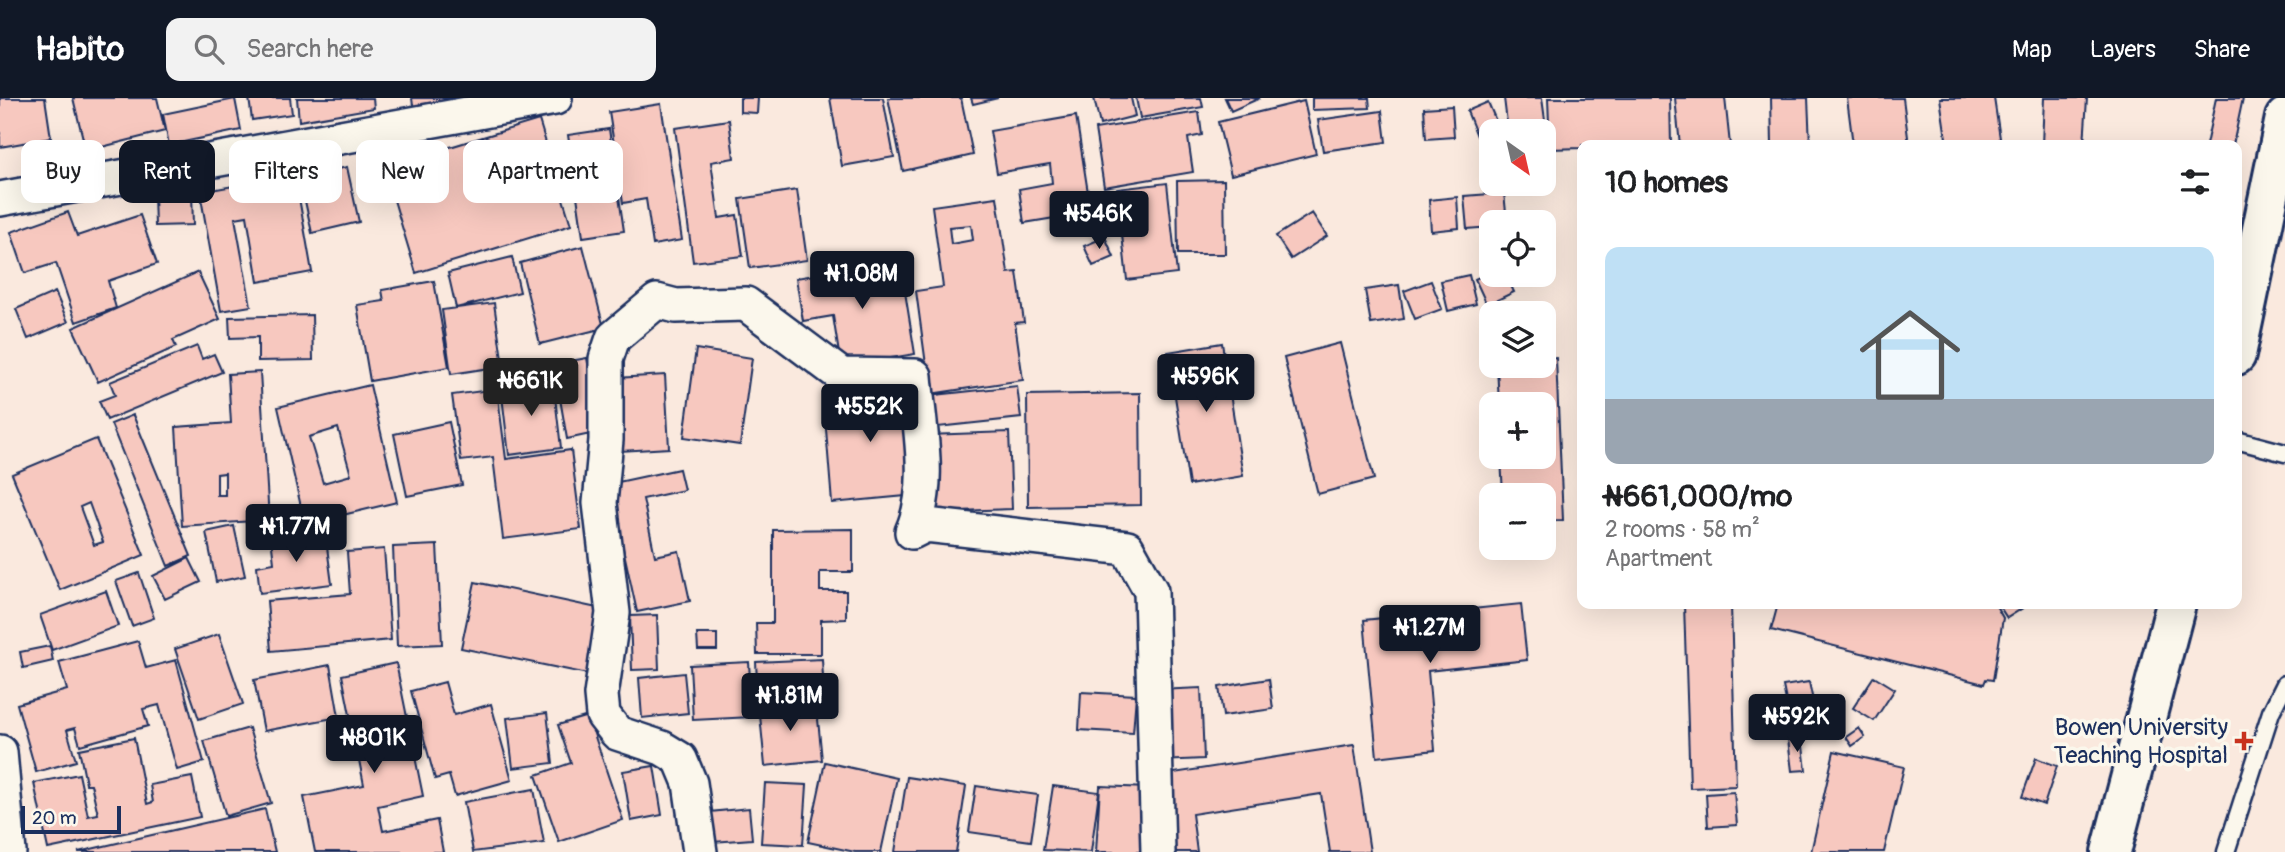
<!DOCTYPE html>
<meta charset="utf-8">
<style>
:root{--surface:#fff;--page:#f2f2f2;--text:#202124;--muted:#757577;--accent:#111827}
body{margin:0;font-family:Pangolin,sans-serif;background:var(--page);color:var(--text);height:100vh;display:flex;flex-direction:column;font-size:26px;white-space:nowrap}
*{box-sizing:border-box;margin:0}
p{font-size:23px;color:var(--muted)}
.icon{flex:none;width:38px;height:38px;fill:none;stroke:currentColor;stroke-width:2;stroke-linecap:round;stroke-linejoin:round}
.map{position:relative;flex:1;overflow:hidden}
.side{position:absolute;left:1577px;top:42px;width:665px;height:469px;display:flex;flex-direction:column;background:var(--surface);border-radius:14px;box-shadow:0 7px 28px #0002}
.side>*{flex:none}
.guide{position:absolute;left:21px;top:42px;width:665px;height:63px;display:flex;gap:14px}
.needle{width:46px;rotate:146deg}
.fabs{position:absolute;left:1479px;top:21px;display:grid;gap:14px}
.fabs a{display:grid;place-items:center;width:77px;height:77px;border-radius:14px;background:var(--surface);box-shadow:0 7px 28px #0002;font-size:35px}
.scale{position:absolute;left:21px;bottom:18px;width:100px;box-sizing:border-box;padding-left:7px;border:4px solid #1b2f5e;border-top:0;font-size:19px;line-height:24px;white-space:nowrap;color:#1b2f5e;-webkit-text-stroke:5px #fbf7ec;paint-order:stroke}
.price{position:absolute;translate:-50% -60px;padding:0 16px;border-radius:7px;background:var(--accent);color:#fff;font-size:23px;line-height:46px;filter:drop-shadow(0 2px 4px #0008)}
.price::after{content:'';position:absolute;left:50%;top:42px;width:21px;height:16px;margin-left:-10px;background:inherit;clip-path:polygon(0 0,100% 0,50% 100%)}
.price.selected{background:#222;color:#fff}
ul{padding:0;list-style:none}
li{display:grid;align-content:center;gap:14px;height:371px;padding:0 28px}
li span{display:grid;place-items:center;height:217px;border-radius:14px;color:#555}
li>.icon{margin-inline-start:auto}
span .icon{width:126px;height:126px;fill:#fffc;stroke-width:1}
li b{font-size:30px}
h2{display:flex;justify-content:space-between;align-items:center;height:84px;padding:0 28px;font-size:30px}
.chip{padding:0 24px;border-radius:14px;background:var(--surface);box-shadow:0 7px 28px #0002;font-size:24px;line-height:63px}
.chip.selected{background:var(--accent);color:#fff}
header{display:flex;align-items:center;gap:42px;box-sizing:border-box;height:98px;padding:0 35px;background:var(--accent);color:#fff}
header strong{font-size:33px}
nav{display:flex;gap:38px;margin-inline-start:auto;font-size:24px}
.search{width:490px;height:63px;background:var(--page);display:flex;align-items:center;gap:18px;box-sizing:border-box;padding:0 24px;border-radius:14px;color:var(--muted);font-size:26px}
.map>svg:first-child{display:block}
.building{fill:#f7c8bf;stroke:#1b2f5e;stroke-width:2;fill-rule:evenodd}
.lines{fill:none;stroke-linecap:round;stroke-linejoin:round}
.service-casing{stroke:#1b2f5e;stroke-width:21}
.minor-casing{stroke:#1b2f5e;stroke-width:38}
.trunk-casing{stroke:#1b2f5e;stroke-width:44}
.service{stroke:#fbf7ec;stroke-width:16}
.minor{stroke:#fbf7ec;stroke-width:33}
.trunk{stroke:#fbf7ec;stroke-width:38}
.poi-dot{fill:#c8321e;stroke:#fbf7ec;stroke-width:2.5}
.labels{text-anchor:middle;stroke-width:7;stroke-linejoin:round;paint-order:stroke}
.poi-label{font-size:24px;fill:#1b2f5e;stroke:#fbf7ec;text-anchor:end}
</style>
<header>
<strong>Habito</strong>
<div class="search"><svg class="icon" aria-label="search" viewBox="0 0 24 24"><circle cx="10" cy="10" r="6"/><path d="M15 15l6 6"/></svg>Search here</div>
<nav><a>Map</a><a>Layers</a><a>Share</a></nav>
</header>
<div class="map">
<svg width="2285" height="754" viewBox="0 0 2285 754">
<rect width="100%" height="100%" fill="#fae9de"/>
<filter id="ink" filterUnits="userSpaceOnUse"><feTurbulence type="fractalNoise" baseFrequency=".0143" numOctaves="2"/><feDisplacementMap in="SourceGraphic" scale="14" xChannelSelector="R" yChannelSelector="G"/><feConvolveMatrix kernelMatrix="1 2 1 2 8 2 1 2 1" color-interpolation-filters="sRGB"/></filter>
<g filter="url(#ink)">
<path class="building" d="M0,0H45L51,40L0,49Z
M73,0H157L165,33L86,53Z
M249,0H290L292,16L252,22Z
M297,0H373L374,10L299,23Z
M412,0H463V3L413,8Z
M740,0H758L757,15L740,14Z
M830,0H883L894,59L842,68Z
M888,0H961L973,57L903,73Z
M971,0H998L973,6Z
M1094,0H1131L1135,18L1100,27Z
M1136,0H1201L1203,9L1140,20Z
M1225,0H1260L1231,13Z
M1312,0H1369L1370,10L1312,12Z
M1504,0H1542L1549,51H1544V33H1508Z
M1548,0H1670L1671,47H1582V50L1550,51Z
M1675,0H1725L1730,47H1680Z
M1771,0H1808L1810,47H1772Z
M1847,0H1903L1909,47H1853Z
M1940,0H1994L2001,47H1947Z
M2044,0H2087L2084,47H2042Z
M2216,0H2243L2233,47H2206Z
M235,1L241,32L169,47L163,16Z
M1304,3L1316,56L1231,77L1218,24Z
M1488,4L1499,30L1477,38L1467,13Z
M661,6L682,142L653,147L646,101L623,105L609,14Z
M1452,8L1454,39L1426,41L1424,10Z
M1382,13L1386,44L1323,53L1318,22Z
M1199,14L1202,37L1188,40L1193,74L1104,89L1095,31Z
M1076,18L1091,114L1024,125L1019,91L1052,85L1050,66L997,75L990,33Z
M539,22L571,127L416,175L384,69Z
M729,22L734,60L711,64L719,120L737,117L743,158L693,164L675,30Z
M609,31L624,133L583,139L568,37Z
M347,69L359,124L312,135L300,80Z
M295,77L312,174L258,184L247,118L235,120L251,208L221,213L200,94Z
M1224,82L1225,156H1178L1177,83Z
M1167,85L1177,176L1127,182L1117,91Z
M797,92L807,162L750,170L740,101Z
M192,95L193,127L155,128L154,96Z
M1504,95L1507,124H1491V129L1467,131L1464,98Z
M997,99L1008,175L1017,174L1024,224L1015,225L1023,282L930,296L916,193L943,189L932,108ZM971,127L973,142L951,146L949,129Z
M1457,99L1459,130L1431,133L1429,102Z
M68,114L77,138L140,117L157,166L108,183L116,210L76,224L56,165L25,175L11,134Z
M1312,115L1327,138L1291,161L1276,138Z
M1105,139L1114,159L1093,168L1084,148Z
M583,148L604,230L540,246L520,165Z
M512,159L520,194L456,210L448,175Z
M900,163L915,256L841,268L833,218L803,223L796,180Z
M1491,173V177H1506L1514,194L1487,207L1475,181Z
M198,174L220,221L173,242L176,249L98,284L73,230Z
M1469,177L1476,206L1448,213L1441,183Z
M434,183L449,269L370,283L357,207L384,203L382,192Z
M1431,183L1442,211L1415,221L1404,193Z
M1399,187L1404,221L1371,226L1365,192Z
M55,194L68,224L28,241L16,211Z
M494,205L503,268L451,276L442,212Z
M312,217L313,262L258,263V239L230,240L229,219Z
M1222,245L1243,378L1189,387L1168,254Z
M1340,245L1374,381L1318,396L1284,260Z
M197,248L202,261L214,256L222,274L107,322L99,303L115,297L110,284Z
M696,251L752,260L740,347L684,339Z
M587,260L600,334L567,341L554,266Z
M1556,260L1563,422L1544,423V397H1503L1501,359H1544V306H1499L1497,268H1544V261Z
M260,274L269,422L182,428L176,329L231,325L228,276ZM225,375V397H217V376Z
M665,277L669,350L620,353L616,280Z
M553,282L561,350L509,357L501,289Z
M907,286L916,397L832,405L823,294Z
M370,287L397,404L305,426L278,309ZM338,330L351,377L323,385L309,339Z
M1017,288L1021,320L929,330L926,298Z
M497,291L506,361L571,352L581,431L503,441L493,359L461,363L452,297Z
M1140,295L1141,407L1028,409L1027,297Z
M133,317L191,458L168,468L111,326Z
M449,324L462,387L407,398L394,336Z
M1009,334L1012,411L930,414L927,337Z
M96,341L144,457L60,492L12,376ZM89,405L103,444L94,447L80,409Z
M679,371L684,392L643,401L655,458L679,453L690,503L637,514L609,386Z
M234,428L245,478L216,484L206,434Z
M853,431V474H820V493H846V521L821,522V556H757L756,525H773V432Z
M325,434L332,486L260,495L257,468L274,465L271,440Z
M437,447L442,546L397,548L393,449Z
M384,451L391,542L271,553L267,503L350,496L347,454Z
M189,460L201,484L165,501L153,478Z
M139,475L154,520L132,528L116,483Z
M475,484L602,511L588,576L461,550Z
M106,493L118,528L52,552L40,517Z
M1521,506L1527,562L1428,573L1435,652L1377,659L1364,522Z
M1684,506H1731L1736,688L1690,690Z
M1778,506H1995L2003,520L1993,582L1986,581L1984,586L1771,532Z
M1998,506H2029L2007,520Z
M657,517L659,571L632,572L630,518Z
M219,536L243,606L199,621L175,551Z
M697,536H717V552H698Z
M138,543L146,570L176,562L204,664L177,672L159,607L143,611L148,628L80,647L75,630L67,632L76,663L36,674L17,606L67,592L59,564Z
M50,548L53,563L23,570L20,554Z
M822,561L824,598L758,601L756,564Z
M749,564L752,619L693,622L690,567Z
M396,565L423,698L378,708L383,733L437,722L443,754H315L304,699L364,687L342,577Z
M330,567L339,619L264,633L254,582Z
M684,575L688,615L642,620L639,580Z
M1874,578L1895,591L1874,623L1853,610Z
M1269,581L1273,611L1223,618L1219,589Z
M445,584L454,617L491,606L512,682L455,698L449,677L435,681L411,593Z
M1809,584L1813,603L1787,608L1783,588Z
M1201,590L1204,661L1160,663L1158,592Z
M1081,594L1136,597L1133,635L1079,632Z
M816,601L822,662L765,668L759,607Z
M1813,611L1817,630L1787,636L1783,617Z
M547,615L553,665L513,670L507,620Z
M588,618L623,722L559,744L536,677L571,665L558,627Z
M249,630L271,705L226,718L204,643Z
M1859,630L1865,639L1852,648L1846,639Z
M134,640L147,706L153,704L150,687L192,679L200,719L48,751L34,685L79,676L88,718L98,716L91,686H86L79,651Z
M1802,640L1806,672L1792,673L1788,641Z
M1354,647L1370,754H1330L1321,696L1192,716L1197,754H1174L1161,677Z
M1834,653L1904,669L1884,754H1811Z
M2036,660L2057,668L2044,707L2022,699Z
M825,664L897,680L881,754H855L808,744Z
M654,668L662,717L631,723L623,673Z
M907,679L966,688L956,754H895Z
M765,685L807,687L803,747L761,745Z
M976,688L1038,697L1031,743L969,734Z
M1053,688L1099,694L1091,754L1043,752Z
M1100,688L1148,690L1144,754H1096Z
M534,691L544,745L473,754L464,704Z
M1734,694L1737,727L1708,729L1706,696Z
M749,710L752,741L713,744L710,714Z
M265,711L275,754H78Z"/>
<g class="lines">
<defs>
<path id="service" d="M2236,342L2285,355
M2226,754L2271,614L2285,586"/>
<path id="minor" d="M0,101L555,0
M912,434L926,427L1127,450L1151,493L1158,754
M0,654L9,754
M700,754L690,685L680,661L662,650L617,635L603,617L601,597L613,515L600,405L606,342V261L613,240L657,203L676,208L746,206L841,277L915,278C919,328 933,387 912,434"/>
<path id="trunk" d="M2236,257L2285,20
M2111,754L2176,506"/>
</defs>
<use href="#service" class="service-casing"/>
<use href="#minor" class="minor-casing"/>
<use href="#trunk" class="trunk-casing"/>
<use href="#service" class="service"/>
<use href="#minor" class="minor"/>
<use href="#trunk" class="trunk"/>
</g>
</g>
<path class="poi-dot" d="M2240.5 632.5h7v7h7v7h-7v7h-7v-7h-7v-7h7z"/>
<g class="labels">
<g class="poi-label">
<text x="2228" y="637">Bowen University<tspan x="2228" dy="28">Teaching Hospital</tspan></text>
</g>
</g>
</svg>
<div class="fabs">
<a><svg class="needle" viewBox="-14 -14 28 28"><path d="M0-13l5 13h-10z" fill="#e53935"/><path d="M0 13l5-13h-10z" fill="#757577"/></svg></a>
<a><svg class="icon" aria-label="locate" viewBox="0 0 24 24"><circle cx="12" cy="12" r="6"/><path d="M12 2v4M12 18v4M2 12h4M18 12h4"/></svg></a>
<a><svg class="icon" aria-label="layers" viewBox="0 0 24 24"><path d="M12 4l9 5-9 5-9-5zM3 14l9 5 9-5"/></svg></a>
<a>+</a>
<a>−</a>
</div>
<div class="scale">20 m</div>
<b class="price" style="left:1099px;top:153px">₦546K</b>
<b class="price" style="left:862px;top:213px">₦1.08M</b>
<b class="price" style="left:1206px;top:316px">₦596K</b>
<b class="price selected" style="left:531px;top:320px">₦661K</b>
<b class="price" style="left:870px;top:346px">₦552K</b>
<b class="price" style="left:296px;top:466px">₦1.77M</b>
<b class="price" style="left:1430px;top:567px">₦1.27M</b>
<b class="price" style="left:790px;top:635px">₦1.81M</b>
<b class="price" style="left:1797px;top:656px">₦592K</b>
<b class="price" style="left:374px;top:677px">₦801K</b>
<div class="guide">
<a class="chip">Buy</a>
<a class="chip selected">Rent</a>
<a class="chip">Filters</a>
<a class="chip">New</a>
<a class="chip">Apartment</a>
</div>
<section class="side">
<h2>10 homes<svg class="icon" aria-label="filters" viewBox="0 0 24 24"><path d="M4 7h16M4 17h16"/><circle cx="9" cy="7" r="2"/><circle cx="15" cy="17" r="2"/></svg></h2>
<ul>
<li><span style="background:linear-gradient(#bfe0f5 70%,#9aa5b1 0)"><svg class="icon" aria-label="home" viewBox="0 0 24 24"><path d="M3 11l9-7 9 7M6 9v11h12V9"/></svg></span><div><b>₦661,000/mo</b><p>2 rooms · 58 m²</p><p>Apartment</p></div></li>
</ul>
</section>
</div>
